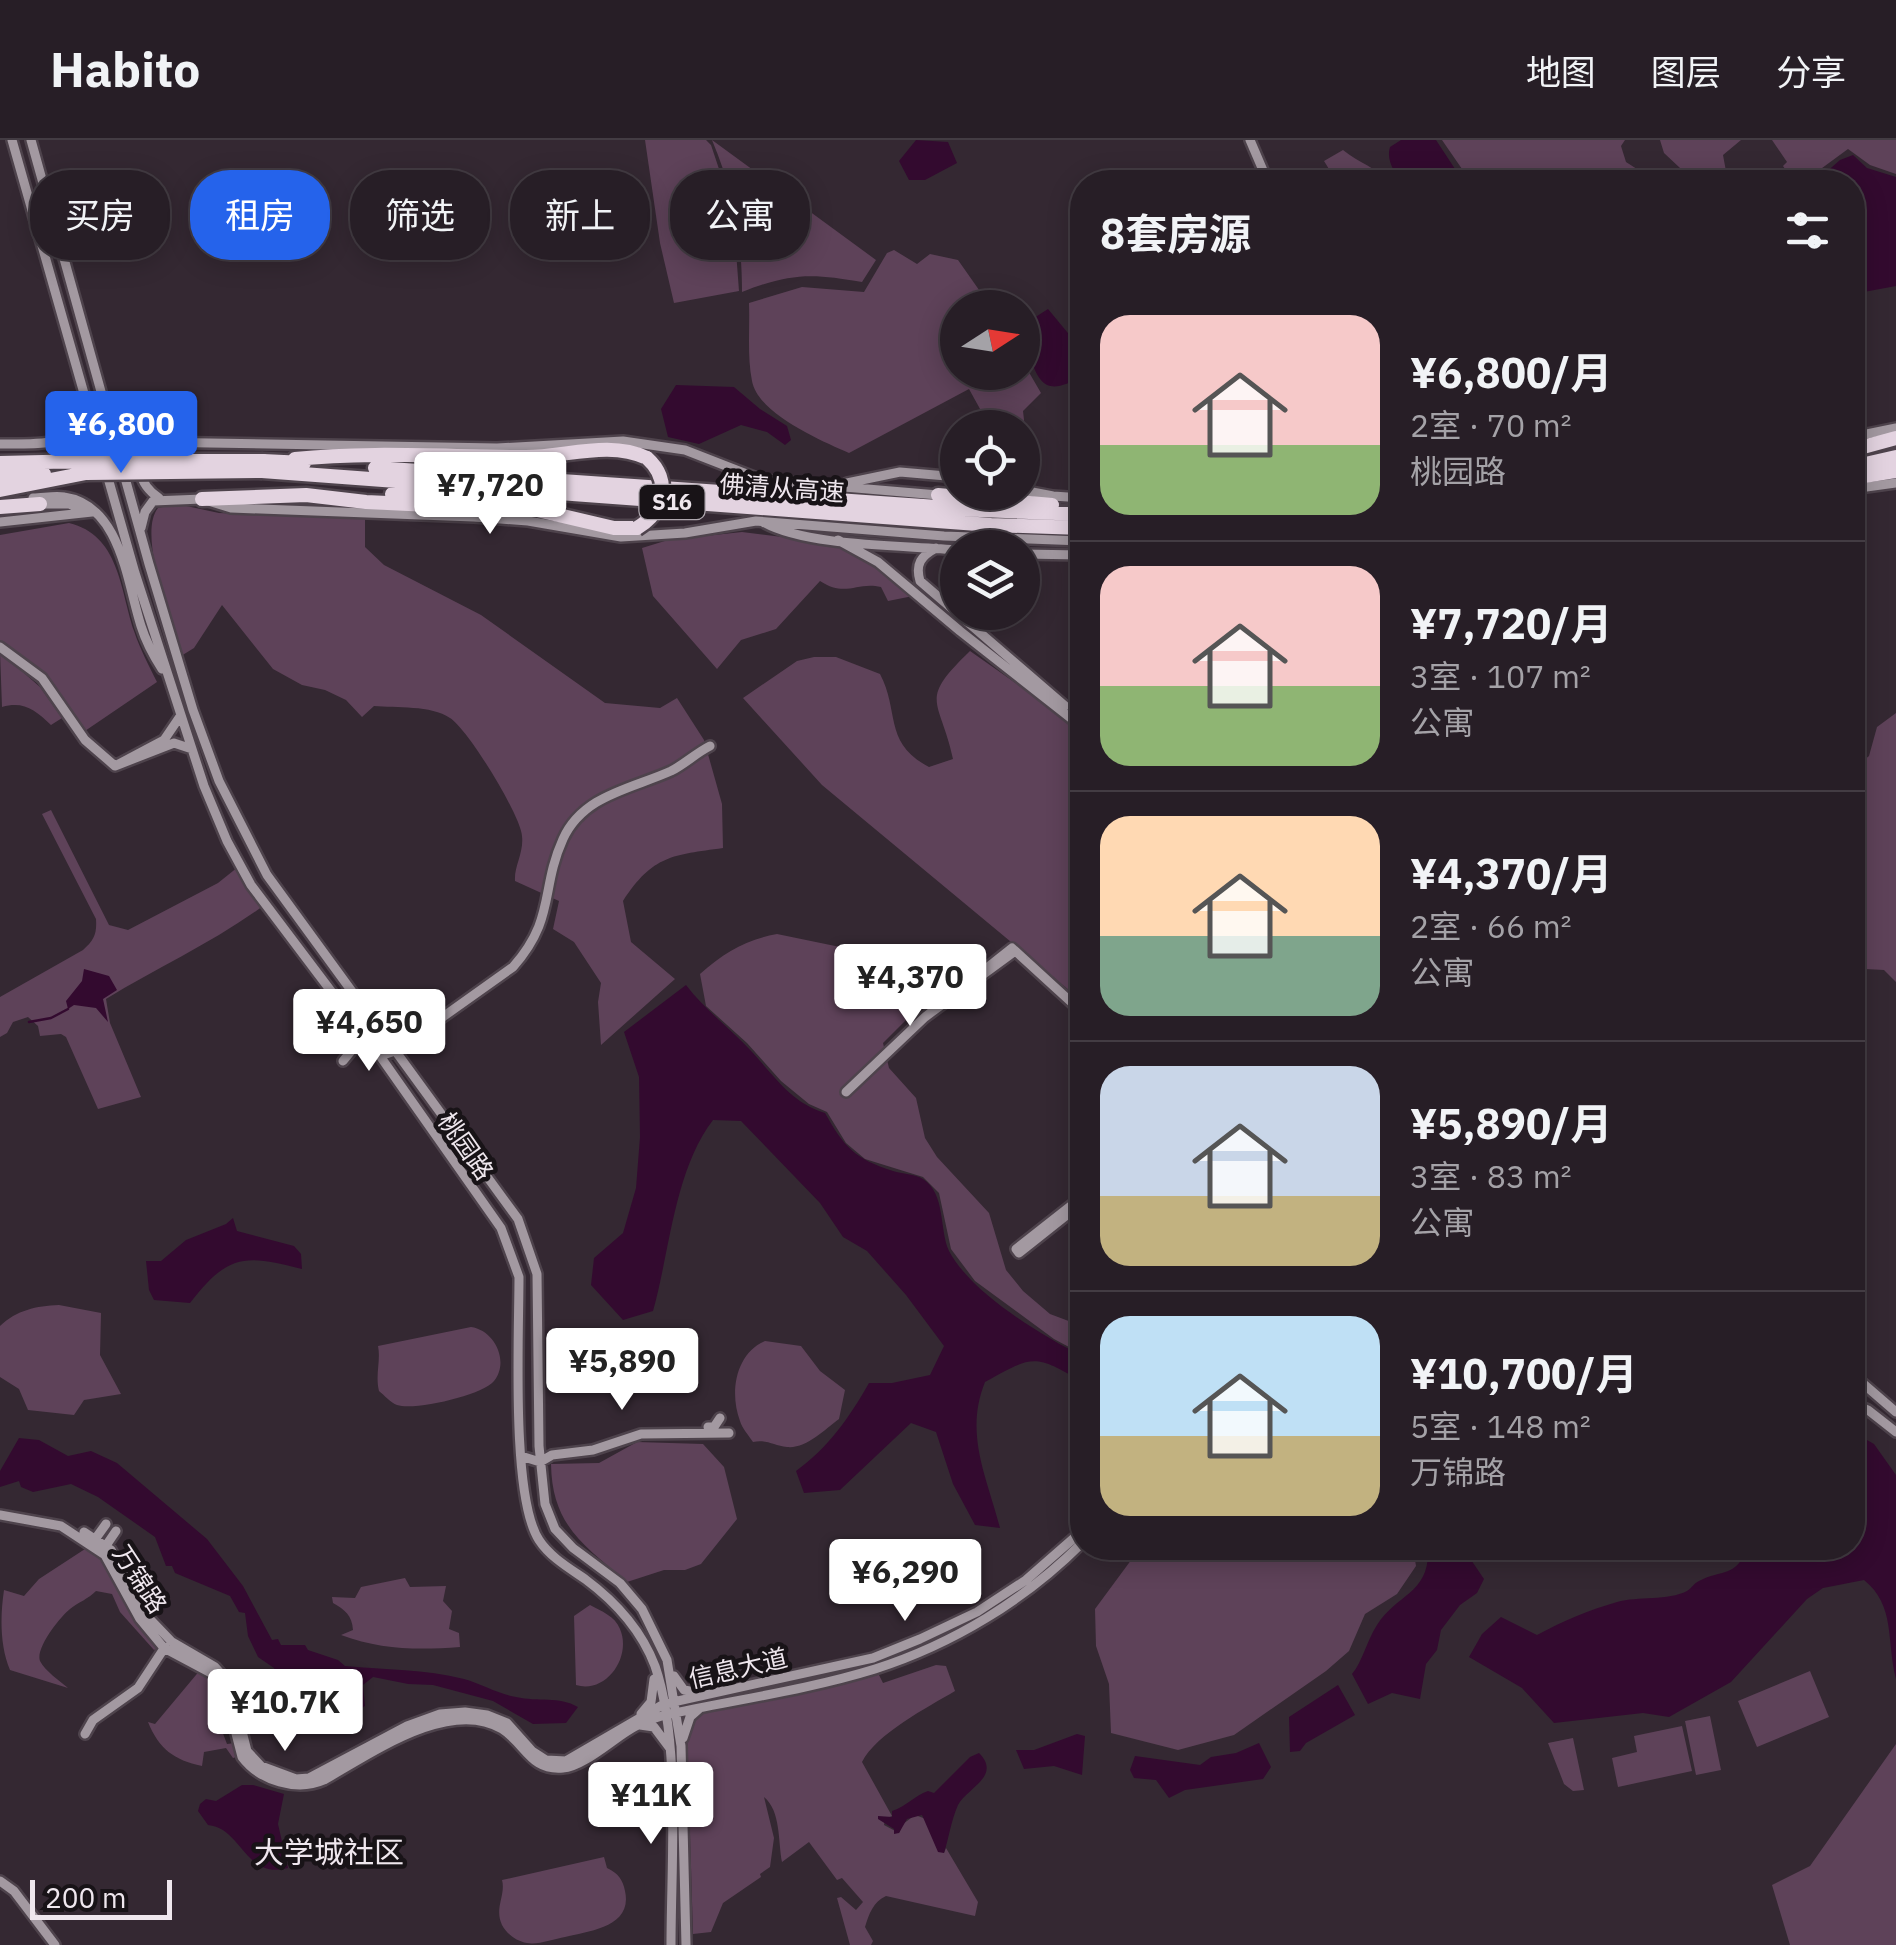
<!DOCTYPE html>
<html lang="zh">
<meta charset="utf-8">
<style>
:root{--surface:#271e26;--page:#2f272e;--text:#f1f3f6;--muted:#a4a2a7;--line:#433c43;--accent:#2563eb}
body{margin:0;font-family:"IBM Plex Sans","Noto Sans SC",sans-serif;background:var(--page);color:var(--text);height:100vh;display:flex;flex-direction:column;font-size:38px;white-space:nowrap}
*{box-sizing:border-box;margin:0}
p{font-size:32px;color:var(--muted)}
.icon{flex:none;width:55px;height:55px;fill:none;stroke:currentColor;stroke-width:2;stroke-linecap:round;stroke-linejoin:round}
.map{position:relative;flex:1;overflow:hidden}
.sheet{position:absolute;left:1070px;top:30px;width:795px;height:1390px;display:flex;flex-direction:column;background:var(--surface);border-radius:40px;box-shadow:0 5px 25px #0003,0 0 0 2px var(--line)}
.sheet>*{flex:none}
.banner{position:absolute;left:30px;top:30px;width:890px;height:90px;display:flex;gap:20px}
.needle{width:65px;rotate:78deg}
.fabs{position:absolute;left:940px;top:150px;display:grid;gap:20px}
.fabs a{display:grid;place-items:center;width:100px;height:100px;border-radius:50%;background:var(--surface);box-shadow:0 5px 25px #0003,0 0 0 2px var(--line);font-size:50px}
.scale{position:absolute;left:30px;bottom:25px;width:142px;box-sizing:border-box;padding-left:10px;border:5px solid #efe7ee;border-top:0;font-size:28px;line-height:35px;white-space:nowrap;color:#efe7ee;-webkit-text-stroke:8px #181317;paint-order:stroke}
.price{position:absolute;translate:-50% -85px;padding:0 22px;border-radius:10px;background:#fff;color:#222;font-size:32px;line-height:65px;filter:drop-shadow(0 2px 5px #0008)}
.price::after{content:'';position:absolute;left:50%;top:60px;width:30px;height:22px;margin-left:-15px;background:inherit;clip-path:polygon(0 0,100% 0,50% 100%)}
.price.on{background:var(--accent);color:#fff}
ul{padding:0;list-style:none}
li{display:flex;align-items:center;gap:30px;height:250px;padding:0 30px}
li+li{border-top:2px solid var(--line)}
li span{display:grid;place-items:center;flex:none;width:280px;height:200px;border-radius:30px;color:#555}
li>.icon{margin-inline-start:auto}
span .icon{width:120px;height:120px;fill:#fffc;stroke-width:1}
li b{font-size:42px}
h2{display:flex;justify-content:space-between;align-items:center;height:120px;padding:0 30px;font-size:42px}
.tag{padding:0 35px;border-radius:40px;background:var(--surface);box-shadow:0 5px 25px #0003,0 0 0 2px var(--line);font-size:35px;line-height:90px}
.tag.on{background:var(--accent);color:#fff}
header{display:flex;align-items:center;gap:60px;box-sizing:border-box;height:140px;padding:0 50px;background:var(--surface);border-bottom:2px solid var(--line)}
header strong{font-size:48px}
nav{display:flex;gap:55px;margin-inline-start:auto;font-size:35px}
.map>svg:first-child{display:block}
.green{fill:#5e4259}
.water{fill:#330a2f}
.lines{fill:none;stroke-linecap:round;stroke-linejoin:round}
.stream{stroke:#330a2f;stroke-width:2.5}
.secondary-casing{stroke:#4e434c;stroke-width:14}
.highway-casing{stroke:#4e434c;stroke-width:19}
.secondary{stroke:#a399a1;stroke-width:9}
.highway{stroke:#e3d3e0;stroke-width:14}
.highway-bridge-casing{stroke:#4e434c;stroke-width:19;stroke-linecap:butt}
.highway-bridge{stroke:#e3d3e0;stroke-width:14}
.labels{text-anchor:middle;stroke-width:9;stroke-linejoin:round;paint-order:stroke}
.shield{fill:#181317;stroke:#aea7ae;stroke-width:2.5}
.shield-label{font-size:22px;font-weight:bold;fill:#efe7ee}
.street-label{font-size:25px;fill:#efe7ee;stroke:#181317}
.quarter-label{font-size:30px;fill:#efe7ee;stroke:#181317}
</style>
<header>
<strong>Habito</strong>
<nav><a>地图</a><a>图层</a><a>分享</a></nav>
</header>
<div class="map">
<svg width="1896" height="1805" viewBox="0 0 1896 1805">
<rect width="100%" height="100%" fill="#342832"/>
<path class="green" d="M645,0H706L711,5L733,71L739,151L674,163L660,103Z
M712,0L876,120L862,142C812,133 790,133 742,152C742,97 733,50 712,0Z
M1442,0H1625L1621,6L1626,22L1657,42H1471Z
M1660,0H1741L1723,15L1728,42H1695L1664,13Z
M1772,0H1896V34L1870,25L1848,9L1803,42H1794L1783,26L1787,22Z
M1343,10C1359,23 1376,27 1388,42H1337L1324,21Z
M894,110L917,124L930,114L958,120L991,167L958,168V232H1022L1023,222L1041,253L1023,271L1030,333L1023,335L1022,288L990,287L969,249L849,313C822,301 758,274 752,241C747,216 750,188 749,163L802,147L864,152L887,113Z
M177,364L219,373L365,379V407L384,425L481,475L605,563L660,568L677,558L704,600L722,664L723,708C673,715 653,715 623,761L631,802L675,839L601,905L598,862L601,843L574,802L553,789L559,761L515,741C514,726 524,713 522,696C521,676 468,589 450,578C431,565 396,568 374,566L362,577L346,560L325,550L302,545L273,529L222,465L194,508L181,516C172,483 137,394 158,368Z
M69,383C119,395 120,448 134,491C140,509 149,526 157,542L82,593C56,557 40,526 0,504V395Z
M742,392L840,404L869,419L913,456L888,461L881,447C857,441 846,458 820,441L776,489L741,500L717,529L653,456L642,408L668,400Z
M970,511L1082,590V861L822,645L743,558L797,521L814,517H836L880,534C900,572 883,603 929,627L953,619C940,558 917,562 970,511Z
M0,512L40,547L62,578L51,585C35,570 24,561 2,567Z
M1896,573V842L1884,830L1865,829L1853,838L1852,630L1869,616L1877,587Z
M51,670L109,785L128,790L218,743L238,727L263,766C212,803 158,827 106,859L110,883L141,957L98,969L66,897L61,894L40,896L38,886L28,877L13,882L7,893L0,897V857L83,810C94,800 97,794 96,779L42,674Z
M777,794L840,807L864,826L910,876L883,903L889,928L916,958L925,998L937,1017L989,1073L1006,1130L1023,1151L1050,1174L1082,1186V1214L1054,1199L975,1141L951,1109L939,1053L923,1037L865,1019L846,1003L827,972L809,964L781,941L747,903L706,866L700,834C725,812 745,800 777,794Z
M59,1165L101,1173L100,1215L121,1254L84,1260L74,1275L28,1270L19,1249L0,1237V1186C17,1170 36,1166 59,1165Z
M471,1187C494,1190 510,1221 494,1241C483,1255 415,1271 397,1265C391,1263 384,1255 379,1251C375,1235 381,1221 378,1206Z
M765,1201L801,1206L820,1231L845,1250L839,1279C824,1290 806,1309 787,1307C774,1306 767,1299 753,1302C749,1296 742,1288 740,1281C729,1252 736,1213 765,1201Z
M637,1302L703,1304L724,1327L737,1379L701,1424L685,1430H664L627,1442C584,1405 552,1386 551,1324L599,1323Z
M1140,1408H1413L1416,1426L1397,1454L1365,1474L1349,1511L1326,1531L1234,1595L1178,1610L1111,1593L1109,1544L1096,1506L1095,1469Z
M85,1409L102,1420L135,1480L158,1508L154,1510L120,1472L112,1454L96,1451C88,1459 79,1462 70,1469C61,1476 35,1508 40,1521C45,1531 60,1541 68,1548L10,1530C0,1506 0,1477 4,1450L24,1456L39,1439Z
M405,1438L410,1447L446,1446L443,1461L452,1471L449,1489L459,1493L460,1507C418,1510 381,1510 341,1495L353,1490C352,1475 345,1470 333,1463L332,1457L355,1458L361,1447Z
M590,1465C601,1471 615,1476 620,1489C632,1517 606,1554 576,1545L574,1476Z
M936,1525L946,1526L955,1551C928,1567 876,1594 862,1622L892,1676L885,1679L884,1685L899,1693L903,1684L915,1675L926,1679L944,1713L946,1708L978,1762L975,1776L886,1756C873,1762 869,1774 865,1787L873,1801L871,1805H850L837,1758L841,1757L856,1770L863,1762L842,1738L837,1740L809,1702L782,1722C778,1701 781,1671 764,1657L774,1698L770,1727L760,1734L761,1737L723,1763L711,1792L693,1794L687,1595L695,1579L706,1572L878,1533L883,1543Z
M201,1529L223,1548L228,1569L221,1574L219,1583L227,1604L235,1603L240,1616L233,1618L226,1608L204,1612L202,1626C174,1620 159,1609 148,1582L155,1584Z
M1810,1531L1829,1577L1757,1607L1738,1561Z
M1710,1576L1721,1630L1696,1635L1685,1581Z
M1682,1586L1692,1631L1618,1647L1612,1618L1637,1612L1634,1596Z
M1573,1598L1584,1650L1573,1651L1564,1644L1548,1603Z
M1896,1604V1805H1790L1772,1745L1810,1726Z
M604,1717L607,1728C618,1733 623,1740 625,1751C633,1787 589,1791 565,1797C554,1799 538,1805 527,1803C516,1801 507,1794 502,1785C494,1768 506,1755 502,1740Z"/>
<path class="water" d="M916,0L948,2L957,23L925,40H909L899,21Z
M1401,0H1436L1459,35L1458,41L1403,42C1394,33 1386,20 1390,7Z
M1853,15L1867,28L1896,37V146L1853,154L1852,42H1815L1840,20Z
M1048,169L1082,210V236C1053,253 1040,251 1030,216C1027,205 1022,198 1023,185Z
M676,245L734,247L760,269L787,286L791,300L785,305L767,292L741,285L699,304L668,297L661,269Z
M84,829L109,836L117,850L103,859L108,882L96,868L74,865L68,869L66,861L82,841Z
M686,845C706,871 731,889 753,913C775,937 792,963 825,973C844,1007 855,1019 893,1031C902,1034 915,1034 923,1039C946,1054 939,1089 949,1111C971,1153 1041,1195 1082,1216V1242C1035,1214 1033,1215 985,1242C964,1294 987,1337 1000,1388L975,1385L953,1344L936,1292L911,1283L840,1350L804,1353L796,1331C828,1308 849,1278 869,1243H892L930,1235L944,1206L906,1155L867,1111L843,1097L820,1063L741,981L713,980C674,1031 670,1111 653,1171L623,1180L591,1145L594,1118L623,1093L636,1048L640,997L639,937L624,892Z
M233,1078L237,1091L294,1106L301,1114L302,1129C244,1114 228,1114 190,1163L154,1160L149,1150L146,1121H161L186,1100L226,1084Z
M1853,1292L1874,1304L1896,1335V1539C1886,1500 1896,1466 1864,1440L1823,1448L1807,1459L1731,1542L1669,1577L1643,1573L1554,1583L1522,1548L1469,1517L1482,1494L1501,1477L1537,1495C1563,1481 1589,1470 1617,1462C1638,1456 1668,1461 1687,1451C1692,1448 1694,1443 1699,1441C1722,1429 1736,1438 1747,1408H1852Z
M19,1298L39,1300L68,1316L91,1311L117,1323L207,1399L243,1446L272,1500L278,1499L281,1505H305L308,1510L338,1520L345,1526C385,1530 425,1529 464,1539C482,1544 498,1554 516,1557C538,1562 559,1556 578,1567L566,1583L533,1584L493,1561L433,1545L408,1544L373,1537L363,1545L365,1566L346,1578L335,1567L319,1568L292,1600L276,1594L274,1582L287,1556L274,1528L258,1517L248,1496L245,1473L239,1472L230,1456L175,1433L172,1426H166L155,1397L98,1357L71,1344L33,1352L21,1347L19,1341L0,1347V1331Z
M1428,1408H1463L1484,1439L1477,1453L1460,1465L1441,1490L1437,1510L1426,1524L1420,1559L1392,1553L1368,1564L1352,1534C1362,1523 1367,1500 1377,1485C1397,1453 1430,1454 1428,1408Z
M1338,1545L1355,1575L1306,1603L1300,1611L1290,1612L1289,1577Z
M1077,1594L1085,1596L1082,1635L1054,1626L1024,1629L1016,1610H1034Z
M1259,1603L1271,1627L1263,1639L1185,1650L1169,1658L1156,1640L1134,1638L1130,1630L1135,1616L1200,1625L1211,1617L1236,1613Z
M979,1613C1002,1636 967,1648 958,1665C951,1681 949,1697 944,1713L938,1712L922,1675L907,1679L899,1693L894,1694V1689L878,1679V1676L892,1677V1671C907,1666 914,1656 928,1651L934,1653L970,1617Z
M242,1645H253L284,1654L278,1684L288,1728C245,1740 242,1688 208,1685L198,1671L200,1664L206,1659L216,1661Z"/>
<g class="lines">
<path class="stream" d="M29,882L51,878L68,869"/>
<defs>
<path id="secondary" d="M12,0L135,433L204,646L227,701L251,745L380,916L501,1088L519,1137C519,1195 511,1357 539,1400C550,1417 569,1428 585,1439C616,1462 641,1489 655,1526C681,1601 671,1724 671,1805
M31,0L149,424L193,570L219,641L267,735L518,1079L537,1134L539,1306L545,1364L555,1389L573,1408L620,1443L642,1469L667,1520L681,1606L686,1805
M1250,0L1268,42
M113,286L130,300L148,302L497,308L623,301L685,310L762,340L938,355
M1852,297L1896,288
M148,302C134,322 138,344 159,358
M0,304C31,303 81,310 86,270
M847,343L900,332L958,337
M1852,349L1896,343
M1022,350L1053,356L1082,358
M33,358C43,358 55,355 64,357C121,365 127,443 141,486C146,502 153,515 162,529
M40,364H69L85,370
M0,382L92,372
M763,382C806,407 906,405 958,410
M141,388L145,372L153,361L202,359L231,368L474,377L528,381L621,397L685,393L756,381L944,396L1082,401
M838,400L878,422L960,491L1082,587
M936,408C921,416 915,424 920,441L1065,566
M1022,414L1082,415
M0,507L42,538L85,600L115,626
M181,575L164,600L115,626L174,603L192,609
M1015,811L925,877L1012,808L1082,872
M380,916L395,911L513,827C556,778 540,750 563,699C583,655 631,649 671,631C685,624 696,613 710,606
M343,921L357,904V886
M846,952L925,877
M1082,1057L1016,1109L1019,1113L1082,1063
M1852,1234L1896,1272
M1852,1263L1868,1270L1896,1292
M708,1287H714L720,1278
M521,1316L540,1322L552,1315L593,1310L641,1294L729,1293
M0,1375L61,1386L105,1415L140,1479L164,1508L211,1533L224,1547L242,1617C260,1641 297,1652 324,1640C369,1615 449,1557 502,1589C526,1604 530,1631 563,1628C584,1627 616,1596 636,1586C645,1581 655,1578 665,1575C734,1560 807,1550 875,1529C953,1504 1025,1460 1082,1403
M84,1392L111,1410L146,1475L172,1502L215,1527L230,1544L247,1611L261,1626L296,1639L309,1638L407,1586L440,1574L465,1572L487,1575L507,1583L532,1611L546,1620L566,1621L664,1564L873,1518L920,1499L977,1472L1026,1440L1082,1391
M93,1402L106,1384
M103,1410L116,1391
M674,1536L684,1550L701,1553
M641,1574L651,1562L654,1539
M640,1585L654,1587L669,1607
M85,1594L93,1580L138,1548L165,1507
M683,1598L690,1577L699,1569
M0,1741L14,1751L55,1805"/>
<path id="highway" d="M1852,310L1896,298
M295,319C371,311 449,317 526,317C566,317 609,300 647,318
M263,321L304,323
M0,323L86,321
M1852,327L1896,317
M375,328L980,370L1082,374
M262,331L991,385L1082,388
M0,336L44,334
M1852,338L1896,331
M0,350L86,333
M392,354L510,357
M938,355L1052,365
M202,359L306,355L366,362L537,370L614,388H637
M0,367L40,364"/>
</defs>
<use href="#secondary" class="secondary-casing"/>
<use href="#highway" class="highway-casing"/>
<use href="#secondary" class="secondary"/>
<use href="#highway" class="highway"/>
<defs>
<path id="highway-bridge" d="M86,321H263
M86,333L262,331
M637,388C664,372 672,340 647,318"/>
</defs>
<use href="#highway-bridge" class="highway-bridge-casing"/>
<use href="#highway-bridge" class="highway-bridge"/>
</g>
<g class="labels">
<rect class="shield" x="639.5" y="345" width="65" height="34" rx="8"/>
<g class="shield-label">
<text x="672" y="370">S16</text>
</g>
<g class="street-label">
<text transform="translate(782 348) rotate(4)" y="9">佛清从高速</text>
<text transform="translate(466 1006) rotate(55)" y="9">桃园路</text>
<text transform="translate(140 1439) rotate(57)" y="9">万锦路</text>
<text transform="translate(738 1528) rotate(-13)" y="9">信息大道</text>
</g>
<g class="quarter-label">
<text x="329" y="1723">大学城社区</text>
</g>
</g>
</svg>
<div class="fabs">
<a><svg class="needle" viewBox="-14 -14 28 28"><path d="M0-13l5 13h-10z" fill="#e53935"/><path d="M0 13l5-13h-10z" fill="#a4a2a7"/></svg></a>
<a><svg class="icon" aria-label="locate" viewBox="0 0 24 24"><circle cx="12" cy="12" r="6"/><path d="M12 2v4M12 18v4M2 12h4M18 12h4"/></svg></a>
<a><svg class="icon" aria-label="layers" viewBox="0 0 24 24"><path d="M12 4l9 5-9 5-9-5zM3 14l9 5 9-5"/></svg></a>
</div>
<div class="scale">200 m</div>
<b class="price on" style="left:121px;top:336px">¥6,800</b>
<b class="price" style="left:490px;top:397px">¥7,720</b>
<b class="price" style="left:910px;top:889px">¥4,370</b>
<b class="price" style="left:369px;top:934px">¥4,650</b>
<b class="price" style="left:622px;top:1273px">¥5,890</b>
<b class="price" style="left:905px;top:1484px">¥6,290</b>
<b class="price" style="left:285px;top:1614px">¥10.7K</b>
<b class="price" style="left:651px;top:1707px">¥11K</b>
<div class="banner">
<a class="tag">买房</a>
<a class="tag on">租房</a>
<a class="tag">筛选</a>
<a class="tag">新上</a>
<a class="tag">公寓</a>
</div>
<section class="sheet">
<h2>8套房源<svg class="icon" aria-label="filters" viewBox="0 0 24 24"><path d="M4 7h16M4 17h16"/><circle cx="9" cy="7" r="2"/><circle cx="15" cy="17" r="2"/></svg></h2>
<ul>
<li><span style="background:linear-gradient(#f6c9c9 65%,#8fb573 0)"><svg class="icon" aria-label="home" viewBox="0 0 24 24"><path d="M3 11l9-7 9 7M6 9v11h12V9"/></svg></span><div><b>¥6,800/月</b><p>2室 · 70 m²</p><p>桃园路</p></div></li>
<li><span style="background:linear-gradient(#f6c9c9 60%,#8fb573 0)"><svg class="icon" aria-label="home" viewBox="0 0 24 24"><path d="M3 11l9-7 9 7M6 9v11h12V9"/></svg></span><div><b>¥7,720/月</b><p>3室 · 107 m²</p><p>公寓</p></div></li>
<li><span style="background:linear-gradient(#ffd9b3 60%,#7fa58c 0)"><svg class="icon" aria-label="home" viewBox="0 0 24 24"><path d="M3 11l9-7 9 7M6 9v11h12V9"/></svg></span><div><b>¥4,370/月</b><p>2室 · 66 m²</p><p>公寓</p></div></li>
<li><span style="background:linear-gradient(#c9d6e8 65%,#c2b280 0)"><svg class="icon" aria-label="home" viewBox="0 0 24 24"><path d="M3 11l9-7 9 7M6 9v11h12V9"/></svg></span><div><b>¥5,890/月</b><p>3室 · 83 m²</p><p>公寓</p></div></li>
<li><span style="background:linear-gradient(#bfe0f5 60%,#c2b280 0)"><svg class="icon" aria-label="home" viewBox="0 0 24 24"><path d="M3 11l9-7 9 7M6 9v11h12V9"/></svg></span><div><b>¥10,700/月</b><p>5室 · 148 m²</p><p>万锦路</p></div></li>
</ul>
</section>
</div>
